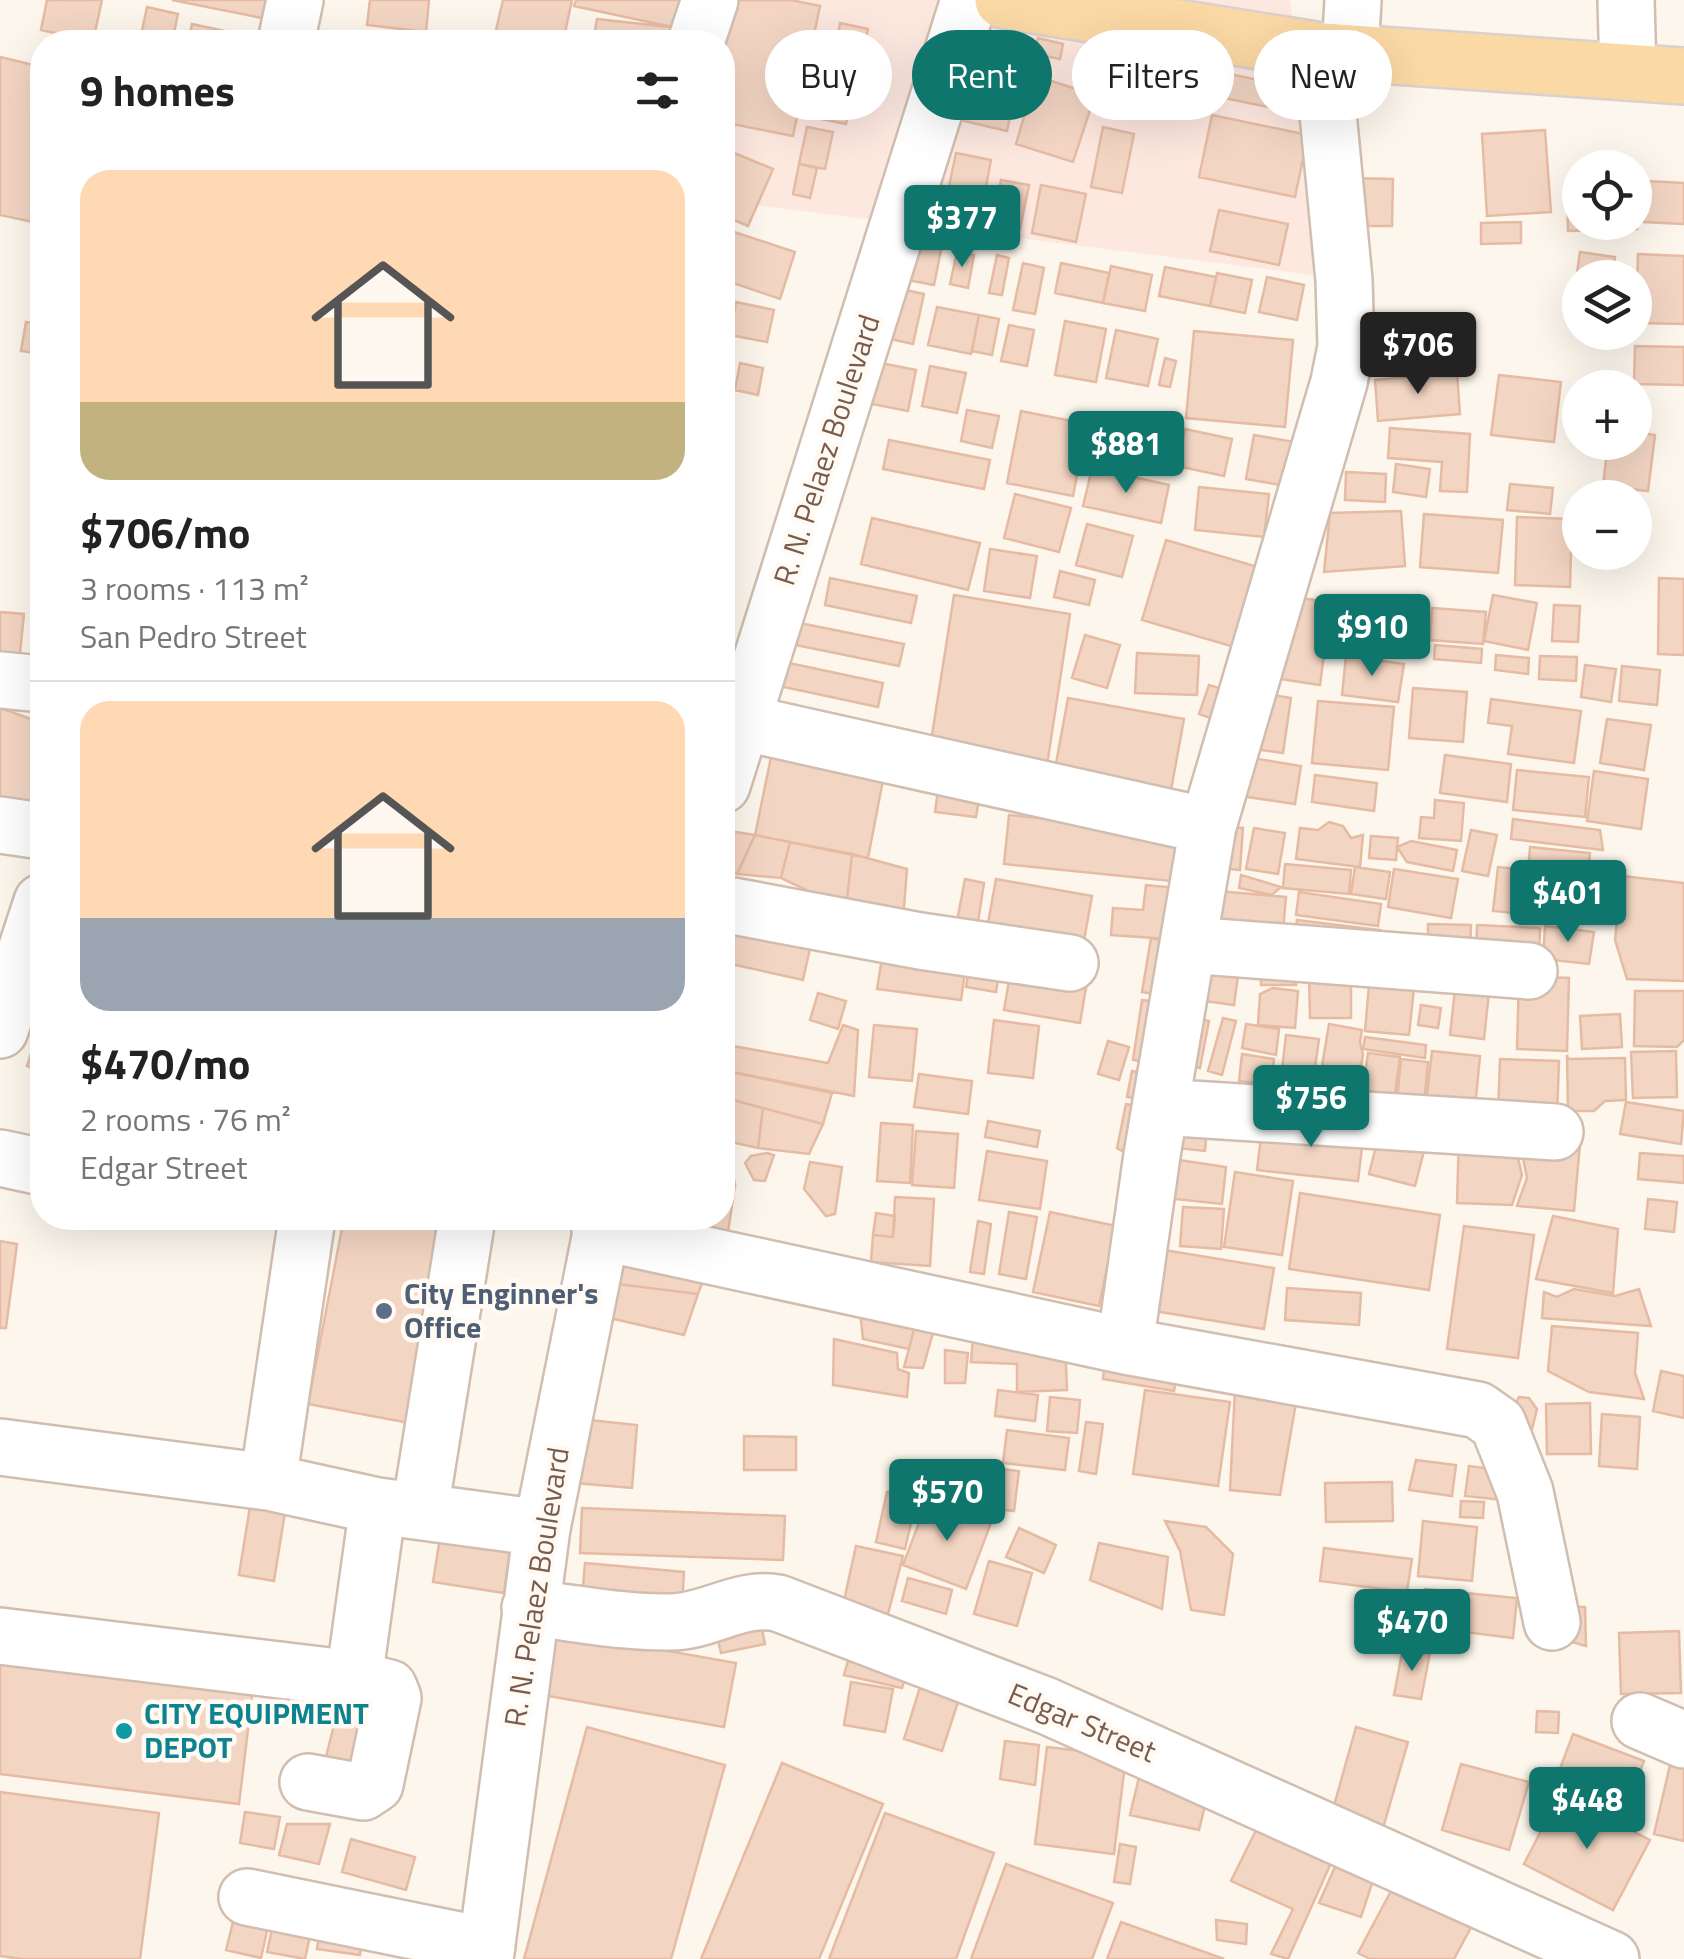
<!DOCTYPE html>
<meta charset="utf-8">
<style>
:root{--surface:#fff;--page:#f6f6f6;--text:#222;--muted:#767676;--line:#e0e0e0;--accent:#0f766e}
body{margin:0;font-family:"Titillium Web",sans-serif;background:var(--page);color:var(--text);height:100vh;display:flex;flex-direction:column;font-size:38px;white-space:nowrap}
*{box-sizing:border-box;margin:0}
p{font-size:32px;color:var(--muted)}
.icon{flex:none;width:55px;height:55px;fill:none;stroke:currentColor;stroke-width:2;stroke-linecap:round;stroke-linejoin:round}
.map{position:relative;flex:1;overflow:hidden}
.sheet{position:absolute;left:30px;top:30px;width:705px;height:1200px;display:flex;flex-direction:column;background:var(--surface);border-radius:40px;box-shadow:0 10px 40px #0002}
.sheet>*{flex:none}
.guide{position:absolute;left:765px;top:30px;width:768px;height:90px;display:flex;gap:20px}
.controls{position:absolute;left:1562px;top:150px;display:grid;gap:20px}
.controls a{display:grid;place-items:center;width:90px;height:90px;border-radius:50%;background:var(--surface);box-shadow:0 10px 40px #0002;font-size:50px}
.price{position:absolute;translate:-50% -85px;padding:0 22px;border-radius:10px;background:var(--accent);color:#fff;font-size:32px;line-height:65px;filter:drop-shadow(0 2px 5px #0008)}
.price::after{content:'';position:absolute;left:50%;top:60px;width:30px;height:22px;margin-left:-15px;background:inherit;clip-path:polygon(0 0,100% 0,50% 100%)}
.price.on{background:#222;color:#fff}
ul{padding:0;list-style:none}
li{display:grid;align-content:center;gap:20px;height:530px;padding:0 50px}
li+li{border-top:2px solid var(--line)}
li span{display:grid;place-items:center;height:310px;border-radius:30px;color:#555}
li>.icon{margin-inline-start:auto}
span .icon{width:180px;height:180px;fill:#fffc;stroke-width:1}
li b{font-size:42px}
h2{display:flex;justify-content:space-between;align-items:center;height:120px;padding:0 50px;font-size:42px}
.chip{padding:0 35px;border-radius:45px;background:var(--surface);box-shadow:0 10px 40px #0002;font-size:35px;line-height:90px}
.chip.on{background:var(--accent);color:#fff}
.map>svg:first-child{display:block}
.commercial{fill:#fde8e0}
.building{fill:#f3d5c3;stroke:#e6bba3;stroke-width:2.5}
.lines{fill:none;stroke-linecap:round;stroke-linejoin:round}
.minor-casing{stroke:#d1beb0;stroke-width:60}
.major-casing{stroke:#dad1cd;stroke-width:60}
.minor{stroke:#fff;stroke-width:55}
.major{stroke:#fbd9a5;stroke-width:55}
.service-dot{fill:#5c6f8a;stroke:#fffaf3;stroke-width:4}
.culture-dot{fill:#0f9aa8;stroke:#fffaf3;stroke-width:4}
.labels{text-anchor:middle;stroke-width:9;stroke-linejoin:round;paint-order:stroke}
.street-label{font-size:30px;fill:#7a5c4d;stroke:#fffaf3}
.service-label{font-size:30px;font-weight:bold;fill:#4e5e75;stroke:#fffaf3;text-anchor:start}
.culture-label{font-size:30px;font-weight:bold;fill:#0d838f;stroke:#fffaf3;text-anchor:start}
</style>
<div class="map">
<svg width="1684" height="1959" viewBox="0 0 1684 1959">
<rect width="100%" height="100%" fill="#fdf6ec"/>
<path class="commercial" d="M702,0H1290L1321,276L723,201L722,42Z"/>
<path class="building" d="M47,0H102L93,41L41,30Z
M172,0H281L277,21Z
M370,0H429L426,32L367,25Z
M503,0H572L563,42L494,39Z
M576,0H683L677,28L574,6Z
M716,0H791L820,6L793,136L722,122V42Z
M147,7L178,14L172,42L140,40Z
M597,19L671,27L669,42H593Z
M840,23L868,29L861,57L835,52Z
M192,24L234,33L231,42H188Z
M977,37L1025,46L1007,131L960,120Z
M1038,38L1063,44L1060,59L1035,54Z
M0,57L42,67V183L33,222L0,215Z
M1104,59L1137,65L1128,105L1096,98Z
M810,66L856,75L846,124L801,115Z
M1224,73L1293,87L1288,111L1219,97Z
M1036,76L1095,95L1073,162L1016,144Z
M1212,115L1308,135L1295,197L1199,177Z
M807,127L833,132L825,169L799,164Z
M1103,127L1134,134L1122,193L1091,187Z
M1545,130L1551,212L1487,216L1482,134Z
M722,148L773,169L748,226L722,215Z
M956,153L991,160L982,208L946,201Z
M799,164L817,168L810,198L793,194Z
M1348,178L1393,179L1392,226H1347Z
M1001,180L1029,185L1020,229L991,224Z
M1646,181L1684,183V224L1644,222Z
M1635,184L1637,229L1568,231L1567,185H1580V222H1635Z
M1041,185L1086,194L1076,242L1032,233Z
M1219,210L1288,224L1279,265L1210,251Z
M1521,222V243L1481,244V223Z
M722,228L795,252L780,299L722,279Z
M906,232L943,240L934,285L897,278Z
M957,252L974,255L968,288L950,284Z
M1580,252L1615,257L1612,278H1580V295L1574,294Z
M1638,254L1684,256V324L1636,323Z
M997,255L1009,258L1002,295L989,293Z
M1023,263L1044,268L1035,314L1013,310Z
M1061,263L1109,273L1103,303L1055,293Z
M1111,266L1152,275L1145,311L1103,303Z
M1165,267L1216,277L1210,306L1159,296Z
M1217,273L1252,280L1245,313L1210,306Z
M1267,277L1304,285L1297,320L1259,312Z
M887,286L924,294L913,344L877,336Z
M736,302L774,310L767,342L730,335Z
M937,307L979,315L971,354L928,345Z
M979,315L999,319L992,355L972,351Z
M1065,321L1106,329L1096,382L1055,375Z
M26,322L42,325V354L21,351Z
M1009,325L1034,330L1027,366L1001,361Z
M1116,330L1158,339L1148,386L1106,378Z
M1194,331L1293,340L1285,427L1186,418Z
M1429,337L1432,364L1386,369L1383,342Z
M1635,346L1684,347V385L1634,384Z
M1165,358L1176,361L1170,387L1159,385Z
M861,359L916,370L908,411L852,400Z
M740,363L763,368L758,395L735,390Z
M930,366L966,373L957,413L922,406Z
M1457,373L1460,414L1378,421L1375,380Z
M1499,375L1561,382L1554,442L1491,435Z
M967,410L999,416L992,448L961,441Z
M1021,411L1087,424L1073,496L1007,483Z
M1129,428L1161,434L1156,457L1125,450Z
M1390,428L1470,434L1467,492L1440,491L1442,462L1388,458Z
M1185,429L1232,439L1224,476L1177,466Z
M1635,432L1655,435L1648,491L1603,486L1608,442H1635Z
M1254,435L1300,443L1292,487L1246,479Z
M889,440L990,460L984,489L883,469Z
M1396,464L1430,469L1426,497L1393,492Z
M1092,468L1169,485L1161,523L1083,506Z
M1346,472L1386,474L1385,502L1345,500Z
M1510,484L1553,488L1550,514L1507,510Z
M722,485L731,486L726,529L722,528Z
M1199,487L1269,494L1264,537L1195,530Z
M1015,494L1071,508L1059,552L1004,538Z
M1401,511L1405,566L1324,572L1330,513Z
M1424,514L1503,520L1498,573L1420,567Z
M1517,517L1572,519L1570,587L1515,585Z
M872,518L980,543L968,590L861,564Z
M1087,524L1133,536L1122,577L1076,565Z
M1166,540L1258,567L1234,647L1142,620Z
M990,549L1037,556L1030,598L984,591Z
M1060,571L1095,580L1089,605L1054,597Z
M830,578L917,596L911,623L825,605Z
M1659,578L1684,579V655L1658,654Z
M954,595L1070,614L1046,772L929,754Z
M1493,595L1537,603L1528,650L1484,641Z
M1292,597L1331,602L1320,685L1280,679Z
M1554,605L1580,606L1578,642L1552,641Z
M1432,608L1486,612L1483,644L1430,640Z
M0,612L24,614L19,663L0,661Z
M780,619L904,644L899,666L776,641Z
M1381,628L1388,650L1363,658L1356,636Z
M1085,635L1120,645L1107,688L1072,678Z
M1435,645L1482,649L1481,663L1434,659Z
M1137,653L1199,656L1197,695L1135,693Z
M1496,655L1529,658L1528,674L1495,670Z
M1346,656L1404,664L1398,702L1342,695Z
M1540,656L1577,657L1576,681L1539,679Z
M775,660L883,683L878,707L770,684Z
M1585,665L1616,669L1611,702L1581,697Z
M1622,666L1660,670L1657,705L1619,701Z
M1209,685L1226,690L1216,720L1199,714Z
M1413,688L1467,692L1463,742L1409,738Z
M1254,692L1291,698L1283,753L1246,748Z
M1068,698L1184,719L1169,801L1053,780Z
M1491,699L1581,711L1574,763L1508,754L1512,726L1488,723Z
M1318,701L1394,707L1388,770L1312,763Z
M0,708L42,723V817L0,802Z
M1607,719L1651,725L1644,770L1600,763Z
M1233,755L1301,766L1295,804L1227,794Z
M1445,755L1511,764L1507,802L1440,793Z
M771,757L883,780L868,858L755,835Z
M1517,770L1589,777L1585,817L1513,810Z
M1594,771L1648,779L1641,829L1587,821Z
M1315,775L1377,783L1374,811L1312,802Z
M939,782L981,788L976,817L935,812Z
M1435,800L1464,803L1461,841L1419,838L1421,817L1434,818Z
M1009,815L1186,833L1181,882L1004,864Z
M1513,819L1600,830L1603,850L1511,839Z
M1329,822L1343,826L1351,838L1363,835L1360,867L1296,859L1300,828L1318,830Z
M1217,826L1243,828L1240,870L1214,867Z
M1254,828L1285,833L1278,874L1246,869Z
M722,830L755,835L737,874L722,869Z
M1471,830L1497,835L1488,876L1462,871Z
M755,835L790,842L781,878L737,874Z
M1371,836L1398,838L1396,860L1369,858Z
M1411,841L1457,850L1453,871L1407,862L1397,847Z
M790,842L852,854L846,909L781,878Z
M1530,847L1590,853L1583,920L1493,911L1498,867L1528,870Z
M852,854L907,869L903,920L846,909Z
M1285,864L1351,870L1349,894L1283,888Z
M1355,867L1390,872L1386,899L1351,894Z
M1394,869L1458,879L1451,918L1388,907Z
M1241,875L1281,887L1272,895L1239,888Z
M1622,876L1684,883V981L1627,979L1615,940Z
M965,879L984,883L975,941L954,937Z
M996,879L1092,896L1081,957L985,940Z
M1146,885L1186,889L1182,940L1111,935L1113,908L1143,910Z
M1218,891L1286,897L1283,930L1215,924Z
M1299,892L1381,904L1378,926L1296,915Z
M732,918L813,935L803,980L722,962Z
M1297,920L1380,930L1377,953L1294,942Z
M1428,924L1471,925L1470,951L1428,950Z
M1477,925L1540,928L1539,958L1476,954Z
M1545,926L1594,932L1589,964L1543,959Z
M1151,938L1179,944L1170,997L1142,992Z
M884,946L967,958L961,1000L877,989Z
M1202,956L1240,961L1234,1005L1197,1000Z
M971,957L1001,961L996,992L966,987Z
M1296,958V985H1261V959Z
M1012,963L1088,976L1080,1023L1004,1010Z
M1351,973V1018H1310L1309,974Z
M1370,974L1415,978L1409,1035L1365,1031Z
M1519,976L1569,978L1567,1051L1517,1049Z
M1456,980L1490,983L1484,1039L1450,1035Z
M1273,988L1298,991L1295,1028L1258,1025L1260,994Z
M1635,991H1684V1040L1677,1047L1634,1046Z
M818,993L846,1001L838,1029L810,1020Z
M1142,1000L1170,1003L1161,1064L1133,1060Z
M1421,1005L1441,1008L1438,1028L1418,1025Z
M1620,1014L1622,1047L1582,1049L1580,1016Z
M1192,1018L1209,1021L1200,1068L1183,1065Z
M1223,1018L1236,1021L1222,1075L1208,1071Z
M994,1020L1039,1026L1033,1078L988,1073Z
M42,1021V1071L27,1066Z
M1246,1024L1279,1029L1276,1055L1242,1048Z
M1329,1024L1362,1030L1360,1042L1363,1055L1356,1097L1318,1090Z
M843,1025L858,1030L854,1096L722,1070V1044L828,1063Z
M874,1025L917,1029L912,1081L869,1077Z
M1286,1035L1319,1039L1313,1082L1281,1078Z
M1365,1037L1426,1045L1425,1058L1363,1049Z
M1108,1041L1129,1047L1119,1080L1098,1074Z
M1432,1051L1480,1056L1475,1108L1426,1104Z
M1676,1051L1677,1097L1633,1098L1631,1052Z
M1368,1053L1400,1057L1394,1100L1362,1096Z
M1242,1054L1274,1059L1271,1085L1239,1081Z
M1567,1055L1568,1059L1625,1058L1626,1100L1605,1101L1594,1111H1568Z
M1401,1059L1428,1062L1424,1103L1397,1100Z
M1500,1059L1559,1061L1557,1116L1498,1113Z
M722,1070L832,1093L823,1124L722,1097Z
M1132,1071L1160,1076L1155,1102L1127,1097Z
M919,1074L972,1081L968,1114L914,1107Z
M722,1097L763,1108L758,1148L722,1140Z
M1626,1102L1684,1111L1681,1144L1620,1134Z
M1126,1104L1156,1110L1129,1155L1117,1148Z
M763,1108L823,1124L809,1154L758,1148Z
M1263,1120L1364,1130L1358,1181L1257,1170Z
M988,1121L1040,1131L1037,1147L985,1137Z
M881,1123L913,1125L910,1183L877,1181Z
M1178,1125L1207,1128L1205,1151L1176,1148Z
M1381,1126L1427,1139L1415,1186L1369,1174Z
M916,1131L958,1134L954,1188L912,1185Z
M1459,1135L1513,1137L1522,1175L1512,1205L1457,1203Z
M1519,1138L1580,1144L1574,1211L1517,1206L1527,1178Z
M722,1142L727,1143L735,1185L722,1183Z
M987,1151L1047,1161L1040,1209L979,1200Z
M767,1153L774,1155L765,1181L754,1180L745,1163L751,1156Z
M1640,1153L1684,1156V1183L1638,1179Z
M1159,1157L1226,1167L1222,1204L1156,1197Z
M810,1162L842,1167L835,1214L826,1216L804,1189Z
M1235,1172L1293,1181L1282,1255L1224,1247Z
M722,1183L735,1185L728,1232L630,1218H722Z
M1300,1193L1440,1215L1429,1290L1289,1269Z
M895,1197L934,1199L930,1266L871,1262L873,1235L893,1237Z
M1648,1199L1677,1202L1674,1232L1645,1229Z
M1183,1207L1224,1209L1221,1249L1180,1246Z
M1009,1212L1037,1217L1026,1279L999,1274Z
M1050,1212L1116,1226L1099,1306L1033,1292Z
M876,1213L895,1216L893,1237L873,1235Z
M1553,1216L1618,1229L1613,1293L1536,1279Z
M344,1218H459L420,1425L308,1404Z
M978,1221L991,1224L984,1274L970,1272Z
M1464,1226L1534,1235L1518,1358L1447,1349Z
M0,1241L17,1244L6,1328H0Z
M626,1245L710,1263L698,1294L609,1283Z
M1152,1248L1274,1268L1264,1329L1142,1309Z
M609,1283L698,1294L684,1335L605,1317Z
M1287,1288L1361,1293L1359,1325L1285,1320Z
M1574,1289L1615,1296L1639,1289L1651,1326L1542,1318L1544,1292L1557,1297Z
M858,1292L920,1305L909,1349L863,1339Z
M918,1315L937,1319L923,1368L904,1367Z
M974,1326L1065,1339L1067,1390L1017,1392V1364L971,1362Z
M1552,1326L1638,1333L1635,1373L1644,1399L1589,1392L1548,1371Z
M834,1339L897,1353L898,1369L909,1373L907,1397L833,1385Z
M1106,1346L1180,1358L1174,1391L1103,1379Z
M945,1350L968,1353L965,1383H945Z
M1661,1371L1684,1376V1418L1653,1411Z
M1235,1389L1297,1397L1280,1495L1230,1490Z
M998,1390L1038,1395L1035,1421L995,1416Z
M1145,1390L1230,1402L1218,1486L1133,1474Z
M1050,1397L1080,1400L1077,1433L1047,1431Z
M1519,1397L1529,1398L1537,1409L1529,1441L1510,1414Z
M1590,1403L1591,1454H1547L1546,1404Z
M1602,1414L1640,1417L1637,1469L1599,1466Z
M571,1418L637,1425L632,1488L564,1482Z
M1086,1422L1103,1424L1096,1474L1079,1471Z
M1007,1430L1069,1438L1065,1470L1003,1463Z
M744,1436L796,1437V1470H744Z
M1416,1460L1456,1465L1452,1496L1409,1490Z
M1469,1466L1506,1471L1504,1500L1465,1496Z
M993,1468L1019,1471L1014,1511L989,1508Z
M1392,1482L1393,1521L1326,1522L1325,1483Z
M887,1492L917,1498L905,1549L876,1542Z
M928,1499L991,1523L966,1589L903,1565Z
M251,1500L286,1506L274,1581L239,1575Z
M1461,1501L1484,1502L1483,1518L1460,1517Z
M582,1508L785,1516L783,1560L580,1553Z
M1165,1521L1206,1527L1233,1554L1224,1615L1191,1610L1180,1551Z
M1423,1521L1477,1527L1472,1581L1418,1576Z
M1019,1528L1056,1545L1044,1573L1006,1557Z
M441,1531L511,1542L504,1593L433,1582Z
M1099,1543L1168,1557L1162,1609L1090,1580Z
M856,1546L903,1556L888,1614L843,1605Z
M1324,1548L1412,1559L1407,1592L1320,1581Z
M989,1561L1032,1573L1017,1626L974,1614Z
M585,1563L684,1572L682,1607L582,1598Z
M908,1578L952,1590L946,1614L902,1601Z
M1425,1589L1517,1598L1513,1638L1418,1626Z
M1372,1593L1406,1595L1404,1613L1370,1610Z
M1565,1607H1585L1586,1646L1565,1640Z
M759,1614L765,1644L721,1653L714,1623Z
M555,1631L736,1663L724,1727L543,1695Z
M1679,1631L1681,1693L1621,1694L1619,1633Z
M853,1643L912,1658L902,1688L844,1675Z
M1403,1648L1430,1653L1421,1699L1394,1695Z
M0,1657L253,1688L239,1804L0,1774Z
M851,1682L893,1689L885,1732L844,1725Z
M920,1687L959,1699L942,1751L904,1739Z
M1537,1711L1559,1712L1558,1733L1536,1732Z
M337,1713L378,1722L367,1767L326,1757Z
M587,1727L725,1765L671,1959H524Z
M1356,1727L1408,1742L1381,1835L1330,1820Z
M1573,1734L1644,1761L1625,1810L1555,1782Z
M1005,1741L1039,1745L1035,1785L1000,1779Z
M1047,1747L1126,1756L1114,1854L1035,1844Z
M782,1763L883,1804L819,1959H701Z
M1461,1764L1529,1782L1509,1850L1442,1830Z
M1670,1765L1684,1768V1841L1654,1834Z
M1140,1773L1209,1789L1199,1830L1130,1815Z
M0,1792L159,1813L140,1959H22L0,1956Z
M1560,1794L1650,1840L1613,1910L1524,1864Z
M245,1812L280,1817L274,1849L240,1843Z
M1265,1812L1340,1843L1288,1959L1271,1954L1293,1909L1231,1881Z
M885,1813L994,1853L956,1959H829Z
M287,1824H330L319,1864L279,1855Z
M351,1839L415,1857L406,1890L342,1872Z
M1120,1844L1136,1847L1130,1884L1114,1882Z
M1342,1851L1379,1862L1361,1917L1319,1903Z
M1006,1864L1113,1903L1092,1959H971Z
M1398,1878L1475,1920L1454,1959H1370L1358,1953Z
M237,1906L271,1913L261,1958L226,1950Z
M275,1915L313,1922L305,1959L267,1952Z
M1216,1920L1247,1924L1246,1944L1217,1940Z
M321,1922L364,1928L360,1955L317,1949Z
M1121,1922L1224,1959H1107Z"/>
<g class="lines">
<defs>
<path id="minor" d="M1626,0L1628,72
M286,42L295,0
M696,42L710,0
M1350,53L1353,0
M0,680L42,684
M741,722L1208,826
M722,785L969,0
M0,825L42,831
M722,904L920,941L1070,963
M1189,945L1529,971
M0,1030L42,902
M1160,1107L1555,1132
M0,1158L42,1167
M600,1232L1125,1346L1478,1410L1498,1424L1525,1492L1552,1622
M1125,1346L1152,1155L1208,826L1339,382L1346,347L1344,280L1322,51
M0,1447L268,1482L378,1506L542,1528
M268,1482L307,1218
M420,1510L467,1218
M530,1608C576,1613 624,1623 671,1622C708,1622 739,1596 778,1603L1047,1706L1611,1959
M0,1636L354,1679L389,1688L393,1698L375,1784L363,1792L308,1782
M354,1679L378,1506
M1640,1721L1684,1740
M247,1897L487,1946
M485,1959L542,1528L604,1218"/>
<path id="major" d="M1003,0L1322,51L1684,76"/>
</defs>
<use href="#minor" class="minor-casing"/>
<use href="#major" class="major-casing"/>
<use href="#minor" class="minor"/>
<use href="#major" class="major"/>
</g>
<circle class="service-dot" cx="384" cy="1311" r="10"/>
<circle class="culture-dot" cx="124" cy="1731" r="10"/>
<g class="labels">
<g class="street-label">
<text transform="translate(827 450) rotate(-72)" y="10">R. N. Pelaez Boulevard</text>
<text transform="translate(537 1587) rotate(-81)" y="10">R. N. Pelaez Boulevard</text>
<text transform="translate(1082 1723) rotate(23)" y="10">Edgar Street</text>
</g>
<g class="service-label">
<text x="404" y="1304">City Enginner's<tspan x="404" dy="34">Office</tspan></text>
</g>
<g class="culture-label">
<text x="144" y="1724">CITY EQUIPMENT<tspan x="144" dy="34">DEPOT</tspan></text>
</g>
</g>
</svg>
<div class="controls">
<a><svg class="icon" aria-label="locate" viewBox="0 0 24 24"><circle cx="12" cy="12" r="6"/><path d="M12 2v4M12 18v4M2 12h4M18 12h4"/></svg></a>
<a><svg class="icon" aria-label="layers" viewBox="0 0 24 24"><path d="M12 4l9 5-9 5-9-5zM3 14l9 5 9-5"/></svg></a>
<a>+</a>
<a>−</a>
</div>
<b class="price" style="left:962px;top:270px">$377</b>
<b class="price on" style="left:1418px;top:397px">$706</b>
<b class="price" style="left:1126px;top:496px">$881</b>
<b class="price" style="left:1372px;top:679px">$910</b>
<b class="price" style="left:1568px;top:945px">$401</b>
<b class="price" style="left:1311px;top:1150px">$756</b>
<b class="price" style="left:947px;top:1544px">$570</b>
<b class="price" style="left:1412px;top:1674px">$470</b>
<b class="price" style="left:1587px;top:1852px">$448</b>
<div class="guide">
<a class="chip">Buy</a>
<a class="chip on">Rent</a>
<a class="chip">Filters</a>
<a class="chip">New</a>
</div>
<section class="sheet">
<h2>9 homes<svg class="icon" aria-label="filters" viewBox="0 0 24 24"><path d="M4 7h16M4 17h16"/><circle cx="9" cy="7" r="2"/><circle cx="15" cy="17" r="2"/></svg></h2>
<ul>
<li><span style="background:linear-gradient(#ffd9b3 75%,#c2b280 0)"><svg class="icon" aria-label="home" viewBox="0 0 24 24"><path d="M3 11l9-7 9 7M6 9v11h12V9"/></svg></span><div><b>$706/mo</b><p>3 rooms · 113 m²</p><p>San Pedro Street</p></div></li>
<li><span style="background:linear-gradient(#ffd9b3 70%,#9aa5b1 0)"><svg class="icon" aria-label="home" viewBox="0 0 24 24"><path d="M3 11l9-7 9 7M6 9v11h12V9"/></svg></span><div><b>$470/mo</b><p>2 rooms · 76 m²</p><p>Edgar Street</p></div></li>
</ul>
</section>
</div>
